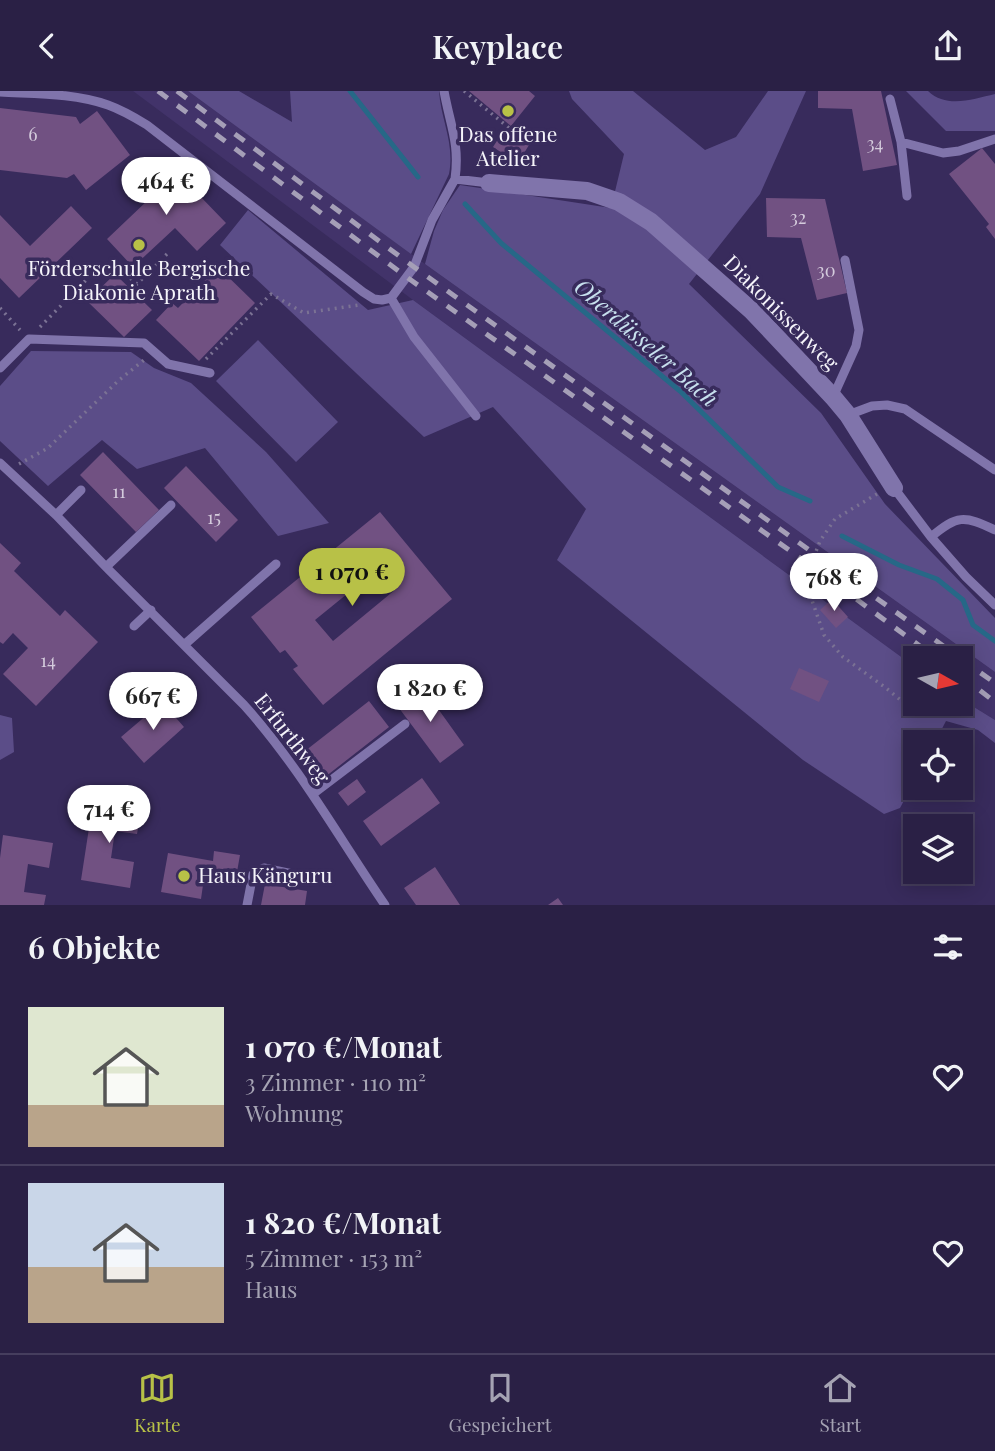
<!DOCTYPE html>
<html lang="de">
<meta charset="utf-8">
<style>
:root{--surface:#2a2045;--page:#362d50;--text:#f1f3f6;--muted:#a5a3b3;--line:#463e5e;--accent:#b8c147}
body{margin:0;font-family:"Playfair Display",serif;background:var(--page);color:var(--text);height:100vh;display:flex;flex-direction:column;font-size:26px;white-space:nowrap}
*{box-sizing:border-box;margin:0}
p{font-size:23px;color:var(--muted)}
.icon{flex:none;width:38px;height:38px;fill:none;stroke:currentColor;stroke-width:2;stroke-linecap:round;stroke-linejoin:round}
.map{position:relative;height:814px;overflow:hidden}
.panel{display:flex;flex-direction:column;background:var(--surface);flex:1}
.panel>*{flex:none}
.needle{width:46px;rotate:98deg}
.controls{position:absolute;left:903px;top:555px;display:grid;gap:14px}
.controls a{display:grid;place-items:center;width:70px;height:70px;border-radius:0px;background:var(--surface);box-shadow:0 4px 18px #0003,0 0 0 2px var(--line);font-size:35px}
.price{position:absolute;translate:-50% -60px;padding:0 16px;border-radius:24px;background:#fff;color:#222;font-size:23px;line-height:46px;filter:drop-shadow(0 2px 4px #0008)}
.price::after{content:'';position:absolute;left:50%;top:42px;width:21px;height:16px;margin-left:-10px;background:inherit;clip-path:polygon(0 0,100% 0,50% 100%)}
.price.on{background:var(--accent);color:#111}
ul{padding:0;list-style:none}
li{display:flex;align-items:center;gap:21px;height:175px;padding:0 28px}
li+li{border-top:2px solid var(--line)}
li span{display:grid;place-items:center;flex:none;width:196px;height:140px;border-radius:0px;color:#555}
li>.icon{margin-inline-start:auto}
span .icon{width:84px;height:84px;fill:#fffc;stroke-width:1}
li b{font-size:30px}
h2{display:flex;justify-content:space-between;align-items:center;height:84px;padding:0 28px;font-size:30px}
header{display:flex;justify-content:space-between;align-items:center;height:91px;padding:0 28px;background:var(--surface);font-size:32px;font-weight:600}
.tabs{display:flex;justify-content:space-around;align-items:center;height:98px;border-top:2px solid var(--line);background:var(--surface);font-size:19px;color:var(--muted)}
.tabs a{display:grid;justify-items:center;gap:4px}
.tabs .on{color:var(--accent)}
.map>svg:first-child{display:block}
.built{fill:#42336a}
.green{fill:#5b4d88}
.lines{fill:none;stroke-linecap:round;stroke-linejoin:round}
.stream{stroke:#266887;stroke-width:5}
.building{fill:#715182;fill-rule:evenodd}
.path{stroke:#7b7294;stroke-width:3.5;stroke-dasharray:2 5;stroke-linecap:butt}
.lane{stroke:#8074ab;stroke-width:9}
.street{stroke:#8074ab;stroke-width:18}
.rail{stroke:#a59fb7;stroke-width:5;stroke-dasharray:12 12;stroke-linecap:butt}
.poi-dot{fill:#b8c147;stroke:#382b5c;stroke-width:2.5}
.labels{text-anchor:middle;stroke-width:7;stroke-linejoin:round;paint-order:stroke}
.number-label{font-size:18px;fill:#d4cbdc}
.poi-label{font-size:21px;fill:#f5f4fa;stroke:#382b5c}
.street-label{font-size:21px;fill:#f5f4fa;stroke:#382b5c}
.water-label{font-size:23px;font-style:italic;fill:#c7e0ee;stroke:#382b5c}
</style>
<header><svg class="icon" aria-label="back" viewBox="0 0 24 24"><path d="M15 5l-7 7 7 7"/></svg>Keyplace<svg class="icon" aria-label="share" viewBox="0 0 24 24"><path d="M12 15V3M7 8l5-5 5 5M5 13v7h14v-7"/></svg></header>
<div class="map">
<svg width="995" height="814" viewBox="0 0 995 814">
<rect width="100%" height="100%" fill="#382b5c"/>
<path class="built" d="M133,0H188L425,173L995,581V629L961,608V567H915V576L413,209Z"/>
<path class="green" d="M188,0H239L292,31L290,0H439C441,30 455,52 449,83L411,163Z
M569,0H633L705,59L736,46L768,0H806L760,103L689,193L821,322L885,413L995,527V581L425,173L434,140L443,119L460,94L611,117L624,63L572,8Z
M906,0H928C947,18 973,8 995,3V40H946Z
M248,119L368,219L413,209L915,576V612H961V608L995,629V652L978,639L946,630L935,651H915V689L900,717L884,723L803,669L557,469L586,418L493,316L424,346L220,154Z
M258,249L338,331L296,371L216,290Z
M31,260L131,261L154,277L191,292L266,361L329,432L278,445L205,357L137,378L102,349L48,395L0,350V295Z
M0,624L12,627L14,661L0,669Z"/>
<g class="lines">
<path class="stream" d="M350,0L418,86
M465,113L501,152L680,300L778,396L810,410
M842,445L899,474L937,488L963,509L973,534L995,550"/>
</g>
<path class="building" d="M469,0H529L535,5L511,35Z
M818,0H881L897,74L863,80L852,18L818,17Z
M0,17L76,26L80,33L97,20L130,64L86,99L74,83L67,87L0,79Z
M504,39L529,54L518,72L493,56Z
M982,57L995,73V148L986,136L989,133L949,83Z
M168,72L226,132L197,160L175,137L133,176L107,148L148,109L139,100Z
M766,107L825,108L847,202L817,209L801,147L767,146Z
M71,115L92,137L19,207L0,187V124L30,155Z
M218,176L255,212L199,270L156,229L172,212L178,217Z
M115,183L152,219L124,246L87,210Z
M103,361L159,419L136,441L80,384Z
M186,375L238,429L216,451L164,397Z
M380,421L452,508L323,614L293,578L298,575L285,559L280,562L251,526ZM379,477L396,498L333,550L315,529Z
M0,452L21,472L14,480L60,525L65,519L98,551L36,615L3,583L28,557L13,542L3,553L0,551Z
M832,508L848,526L836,537L820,519Z
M799,577L829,590L819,611L790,598Z
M421,594L464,654L440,672L396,613Z
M369,610L389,636L325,686L305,660Z
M162,611L184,636L144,672L121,646Z
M422,687L440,712L381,755L363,730Z
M357,688L366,701L348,715L338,702Z
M93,711L141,719L137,743L115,740L111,767L134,771L130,797L81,789Z
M3,744L53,752L49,777L28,773L24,801L46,804L44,814H0V767Z
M214,760L240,764L235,792L209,788L211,781L205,780L201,808L161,801L168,762L213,770Z
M435,776L460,814H416L404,797Z
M265,793L307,800L305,814H261Z
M558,807L563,814H548Z"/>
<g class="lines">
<path class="path" d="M464,0L509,37
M0,217L20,239
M40,236L97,178L117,176L137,193L170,160
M206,268L271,203L304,222L359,214
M19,373L48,357L118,290L144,269
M877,403L835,428L820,450L805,489L824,544L843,566L886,597L920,625"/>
<path class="lane" d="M444,0C450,34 460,52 455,88
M0,1C35,3 74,2 108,14C122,19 134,26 147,34L363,201L374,208L382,209L391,207L414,176L432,129L455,88L489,92
M890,8L901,51L907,105
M901,51L943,62L959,60L995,48
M391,207L414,246L476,325
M0,277L29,248L144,252L168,273L210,282
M833,306L856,255L859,239L845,169
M848,324L872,315L887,314L905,318L995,379
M0,372L56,424L106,476L244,614C299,675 339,747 385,814
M894,397L931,446L966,486L995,514
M56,424L81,399
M931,446C957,424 964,424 995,439
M106,476L171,414
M134,535L151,519
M184,554L276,473
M313,703L405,633
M247,814L253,783L264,777L307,786"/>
<path class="street" d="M489,92L587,100L619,111L651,131L752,220L833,306L848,324L894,397"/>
<path class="rail" d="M158,0L408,187L810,474L936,567
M177,0L414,176L960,567
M961,568L995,592
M961,585L995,611"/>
</g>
<g class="poi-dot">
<circle cx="508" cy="20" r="7"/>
<circle cx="139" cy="154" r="7"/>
<circle cx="184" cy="785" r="7"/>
</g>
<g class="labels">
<g class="number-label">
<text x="33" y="50">6</text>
<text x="875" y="59">34</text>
<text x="798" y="133">32</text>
<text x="826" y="186">30</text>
<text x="119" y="407">11</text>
<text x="214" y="433">15</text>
<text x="48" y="576">14</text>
</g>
<g class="poi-label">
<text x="508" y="51">Das offene<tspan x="508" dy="24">Atelier</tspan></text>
<text x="139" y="185">Förderschule Bergische<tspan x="139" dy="24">Diakonie Aprath</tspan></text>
<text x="198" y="792" text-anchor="start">Haus Känguru</text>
</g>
<g class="street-label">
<text transform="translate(781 222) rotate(45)" y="7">Diakonissenweg</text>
<text transform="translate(292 648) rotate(52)" y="7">Erfurthweg</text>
</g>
<g class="water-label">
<text transform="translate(646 252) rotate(41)" y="8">Oberdüsseler Bach</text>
</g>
</g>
</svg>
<div class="controls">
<a><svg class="needle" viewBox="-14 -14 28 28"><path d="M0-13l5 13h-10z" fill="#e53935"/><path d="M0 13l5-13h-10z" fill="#a5a3b3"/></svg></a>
<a><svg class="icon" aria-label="locate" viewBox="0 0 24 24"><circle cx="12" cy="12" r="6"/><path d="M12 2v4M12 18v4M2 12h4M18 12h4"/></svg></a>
<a><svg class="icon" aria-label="layers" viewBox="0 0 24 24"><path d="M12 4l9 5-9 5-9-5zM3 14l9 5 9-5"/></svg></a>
</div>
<b class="price" style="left:166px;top:126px">464 €</b>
<b class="price on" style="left:352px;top:517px">1 070 €</b>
<b class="price" style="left:834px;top:522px">768 €</b>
<b class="price" style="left:430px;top:633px">1 820 €</b>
<b class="price" style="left:153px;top:641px">667 €</b>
<b class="price" style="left:109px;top:754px">714 €</b>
</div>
<section class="panel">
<h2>6 Objekte<svg class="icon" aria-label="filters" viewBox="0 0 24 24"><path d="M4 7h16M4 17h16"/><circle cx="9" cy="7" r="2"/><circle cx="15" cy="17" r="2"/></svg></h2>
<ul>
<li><span style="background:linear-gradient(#dfe7d0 70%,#b9a48a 0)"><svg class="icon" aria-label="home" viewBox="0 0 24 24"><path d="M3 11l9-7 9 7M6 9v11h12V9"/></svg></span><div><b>1 070 €/Monat</b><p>3 Zimmer · 110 m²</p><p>Wohnung</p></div><svg class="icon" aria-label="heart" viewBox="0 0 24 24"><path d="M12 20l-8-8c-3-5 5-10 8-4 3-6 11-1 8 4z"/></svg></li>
<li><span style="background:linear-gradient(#c9d6e8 60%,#b9a48a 0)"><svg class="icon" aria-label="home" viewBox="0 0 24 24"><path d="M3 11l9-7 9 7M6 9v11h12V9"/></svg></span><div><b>1 820 €/Monat</b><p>5 Zimmer · 153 m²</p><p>Haus</p></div><svg class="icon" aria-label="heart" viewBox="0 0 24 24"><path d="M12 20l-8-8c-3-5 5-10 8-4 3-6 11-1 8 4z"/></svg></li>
</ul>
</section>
<nav class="tabs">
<a class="on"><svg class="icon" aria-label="map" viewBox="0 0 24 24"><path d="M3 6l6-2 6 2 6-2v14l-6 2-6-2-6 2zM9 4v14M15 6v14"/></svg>Karte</a>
<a><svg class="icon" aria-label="saved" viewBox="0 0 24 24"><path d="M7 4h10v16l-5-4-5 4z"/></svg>Gespeichert</a>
<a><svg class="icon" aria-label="home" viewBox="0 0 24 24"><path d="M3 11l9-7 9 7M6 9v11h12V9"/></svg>Start</a>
</nav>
